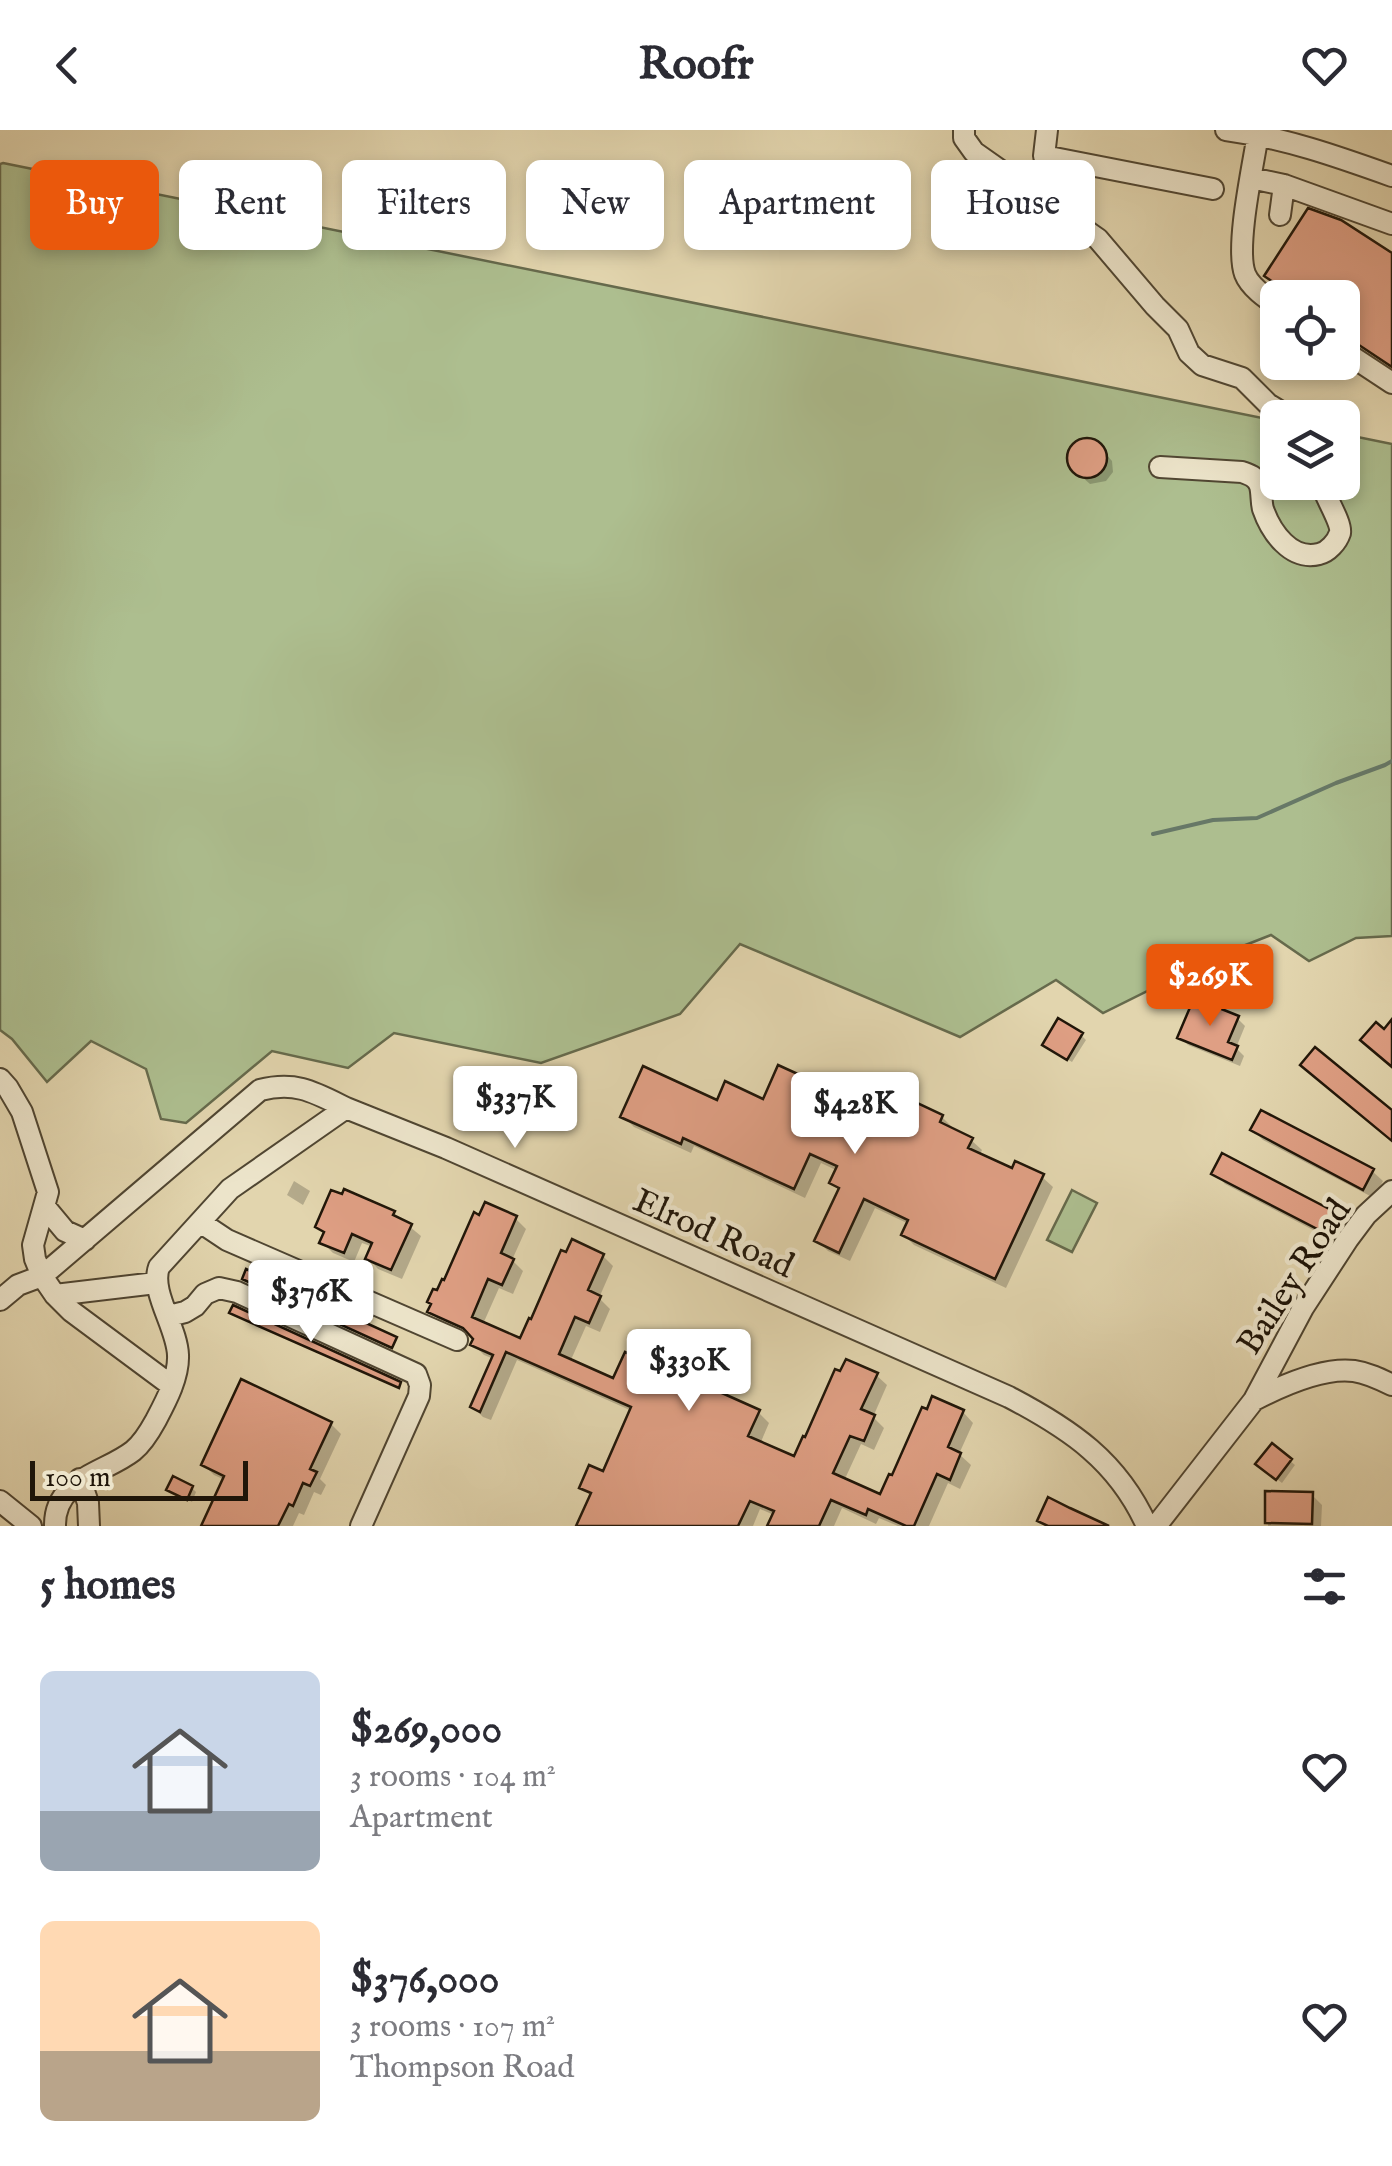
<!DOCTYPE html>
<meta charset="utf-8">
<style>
:root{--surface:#fff;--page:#f7f7f7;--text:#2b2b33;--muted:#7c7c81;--accent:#ea580c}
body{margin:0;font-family:"IM FELL English",serif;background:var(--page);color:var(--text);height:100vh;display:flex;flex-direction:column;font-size:38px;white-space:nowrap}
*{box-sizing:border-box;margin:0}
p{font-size:32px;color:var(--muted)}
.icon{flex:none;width:55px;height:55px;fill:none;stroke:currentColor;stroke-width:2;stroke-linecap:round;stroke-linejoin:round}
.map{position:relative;height:1396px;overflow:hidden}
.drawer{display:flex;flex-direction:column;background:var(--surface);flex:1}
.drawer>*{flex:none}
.guide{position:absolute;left:30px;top:30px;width:1332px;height:90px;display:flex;gap:20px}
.fabs{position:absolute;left:1260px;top:150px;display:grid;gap:20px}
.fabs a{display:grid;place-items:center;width:100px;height:100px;border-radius:15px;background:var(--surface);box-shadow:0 5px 15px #0003;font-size:50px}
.scale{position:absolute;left:30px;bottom:25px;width:218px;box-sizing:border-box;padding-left:10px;border:5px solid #201609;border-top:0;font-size:28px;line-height:35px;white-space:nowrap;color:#201609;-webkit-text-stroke:8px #ece4ca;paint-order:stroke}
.price{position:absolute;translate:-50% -85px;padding:0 22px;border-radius:10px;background:#fff;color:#222;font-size:32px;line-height:65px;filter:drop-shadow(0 2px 5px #0008)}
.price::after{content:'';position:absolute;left:50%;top:60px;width:30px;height:22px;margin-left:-15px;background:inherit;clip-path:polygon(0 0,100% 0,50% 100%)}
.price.selected{background:var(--accent);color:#fff}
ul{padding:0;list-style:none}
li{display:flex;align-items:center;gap:30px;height:250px;padding:0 40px}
li span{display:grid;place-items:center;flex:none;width:280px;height:200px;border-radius:15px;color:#555}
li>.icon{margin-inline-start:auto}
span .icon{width:120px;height:120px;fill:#fffc;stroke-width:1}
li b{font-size:42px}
h2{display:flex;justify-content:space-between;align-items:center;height:120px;padding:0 40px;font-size:42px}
.pill{padding:0 35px;border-radius:15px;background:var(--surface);box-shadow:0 5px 15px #0003;font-size:35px;line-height:90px}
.pill.selected{background:var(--accent);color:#fff}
header{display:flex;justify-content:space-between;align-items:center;height:130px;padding:0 40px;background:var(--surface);font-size:45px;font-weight:800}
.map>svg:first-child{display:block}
.green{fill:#adbe8f;stroke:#666a4c;stroke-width:2.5}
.shadow{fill:#0003}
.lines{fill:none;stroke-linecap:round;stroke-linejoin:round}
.stream{stroke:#677867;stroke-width:4}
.building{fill:#df9f84;stroke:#201609;stroke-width:2.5}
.minor-casing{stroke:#504632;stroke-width:24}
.minor{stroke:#ece4ca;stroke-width:20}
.labels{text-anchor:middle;stroke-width:9;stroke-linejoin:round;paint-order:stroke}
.street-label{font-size:35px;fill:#201609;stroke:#ece4ca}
</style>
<header><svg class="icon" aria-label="back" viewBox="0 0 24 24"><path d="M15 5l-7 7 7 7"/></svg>Roofr<svg class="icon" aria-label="heart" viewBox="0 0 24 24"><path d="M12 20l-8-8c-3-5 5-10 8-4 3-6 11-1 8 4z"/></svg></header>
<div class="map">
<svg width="1392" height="1396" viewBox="0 0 1392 1396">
<rect width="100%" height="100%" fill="#e2d5ae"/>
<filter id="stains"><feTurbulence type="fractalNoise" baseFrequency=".002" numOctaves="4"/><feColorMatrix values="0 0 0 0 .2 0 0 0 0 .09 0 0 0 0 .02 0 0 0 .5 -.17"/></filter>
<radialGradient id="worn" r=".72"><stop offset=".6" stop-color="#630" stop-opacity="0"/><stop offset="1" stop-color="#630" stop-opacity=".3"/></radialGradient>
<path class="green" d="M3,33L1277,291L1278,352H1342L1343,304L1392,314V806L1356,808L1309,831L1271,805L1220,825L1103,883L1056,850L960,907L740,814L680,884L541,933L394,903L348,938L272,921L186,993L161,989L146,939L91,911L47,952L12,909L0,900V34Z
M1072,1060L1097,1073L1072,1122L1047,1110Z"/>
<path class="shadow" d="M1082,312L1097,314L1112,331L1113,342L1106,351L1090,354L1072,338L1071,322Z
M1237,888L1245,896L1236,918L1244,926L1240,936L1188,915L1180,907Z
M1081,905L1086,910L1072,932L1050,919Z
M836,964L876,967L942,987L952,997L951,1000L971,1010L982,1020L979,1026L1013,1042L1042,1047L1053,1057L1006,1158L914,1115L904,1105L909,1094L875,1078L850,1131L828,1121L817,1110L840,1061L832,1053L838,1041L821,1033L805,1068L694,1016L691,1023L634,997L623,986L718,973L764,972Z
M1253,1000L1372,1041L1383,1051L1374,1068L1263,1010Z
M1215,1043L1334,1084L1344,1095L1336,1112L1225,1054Z
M294,1051L310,1061L303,1075L287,1065Z
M393,1083L421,1106L402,1149L378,1139L368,1128L373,1117L362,1113L354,1132L333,1123L322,1112L325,1104L318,1097Z
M515,1088L526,1099L512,1130L523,1141L513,1164L499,1158L483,1194L521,1211L603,1126L613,1136L599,1168L610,1179L600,1202L586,1196L570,1232L615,1252L670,1245L713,1232L724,1242L715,1263L758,1282L769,1293L760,1314L795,1330L876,1245L887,1255L873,1287L884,1298L874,1320L861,1314L844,1351L882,1368L963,1282L973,1293L959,1324L971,1335L960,1359L948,1353L929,1396H898L879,1388L876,1394L842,1378L834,1396H770L774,1385L760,1379L753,1396H579L592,1367L582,1357L604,1344L632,1281L517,1230L491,1290L483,1287L473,1277L494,1229L484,1225L473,1214L474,1207L441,1192L430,1182L438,1163Z
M331,1294L341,1304L320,1349L326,1355L321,1365L314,1362L304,1385L299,1383L293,1396H204L225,1350L214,1345L204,1335Z
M1272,1316L1295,1335L1282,1353L1263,1338Z
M192,1358L196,1362L192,1372L169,1359Z
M1268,1364L1312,1365L1322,1375L1321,1396H1268Z"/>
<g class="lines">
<path class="stream" d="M1153,704L1213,690L1257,688L1336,653L1385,635L1392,631"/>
</g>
<path class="building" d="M1308,78L1341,90L1392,123V237L1350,209L1342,206V168H1288L1280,160L1282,158L1264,146Z
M1067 328a20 20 0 1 1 40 0a20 20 0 1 1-40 0Z
M1194,868L1239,886L1228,912L1238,916L1232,930L1177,908Z
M1058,888L1083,903L1067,930L1042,915Z
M1392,889V937L1360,910L1376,892L1384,899Z
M1315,917L1392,980V1011L1300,935Z
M778,935L835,961L841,948L875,964L879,955L943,985L940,992L973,1008L968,1018L1012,1038L1015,1031L1044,1044L995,1149L901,1105L908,1090L864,1069L839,1123L814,1111L839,1058L829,1053L837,1036L810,1024L794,1059L683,1008L681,1014L620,987L643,936L717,970L725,951L763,969Z
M1261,980L1374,1039L1363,1060L1250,1000Z
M1222,1023L1335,1082L1325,1103L1211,1044Z
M344,1059L395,1081L393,1085L412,1094L391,1140L365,1129L372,1113L352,1104L344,1123L319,1113L324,1102L315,1097L331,1060L342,1064Z
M485,1072L517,1086L501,1123L514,1129L502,1155L488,1149L472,1187L520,1208L529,1188L531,1189L561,1120L566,1122L572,1109L604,1124L588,1160L601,1166L589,1193L575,1187L559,1224L613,1248L625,1222L669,1242L681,1215L715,1230L704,1255L760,1280L748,1306L794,1326L803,1306L805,1307L835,1239L840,1241L846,1229L878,1243L861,1279L875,1285L864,1311L850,1306L833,1343L880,1364L889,1344L892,1345L922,1277L927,1279L932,1266L964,1280L948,1317L961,1323L950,1350L937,1344L914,1396H906L868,1379L866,1385L831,1370L819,1396H767L774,1381L750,1371L738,1396H576L591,1363L579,1358L589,1335L603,1341L631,1277L506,1222L480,1282L470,1277L493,1225L470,1215L473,1209L463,1198L427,1182L431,1174L427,1172L433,1159L437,1160L442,1149L444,1150L474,1082L479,1085Z
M246,1139L322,1174L318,1184L242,1149Z
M233,1175L401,1252L399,1258L229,1183Z
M342,1182L397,1207L392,1218L337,1193Z
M241,1249L332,1292L310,1339L317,1342L310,1356L303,1353L293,1376L289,1374L278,1396H201L224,1346L201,1335Z
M1272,1313L1292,1329L1276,1350L1255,1334Z
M173,1346L193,1356L187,1370L166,1360Z
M1265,1361L1313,1362L1312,1394L1265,1393Z
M1048,1367L1070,1378L1109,1396H1048L1037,1391Z"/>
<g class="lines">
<defs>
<path id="minor" d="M964,0V8L974,22L1098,109L1155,176L1178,199L1189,223L1202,235L1242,248L1268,274L1291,288
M1047,0L1044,26L1213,59
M1226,0C1285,8 1336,26 1392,46
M1258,4C1253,36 1235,117 1245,144C1250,157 1266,168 1278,176
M1251,48L1284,55L1392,94
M1280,85L1284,55
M1342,220L1392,253
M1160,337L1242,342C1250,345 1257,347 1260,356C1262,363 1261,372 1263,379C1271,402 1291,431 1319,424C1328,422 1337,412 1340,403C1342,392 1324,366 1321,352
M0,949L8,958L22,982L48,1062L33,1115L35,1129L42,1146L55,1165L71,1181L172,1256
M45,1077L65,1101L85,1110
M200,1092L227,1110L457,1210
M55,1165L156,1153
M0,1170L18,1155L42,1146L260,960C296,951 314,962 346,978
M169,1186L185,1182L195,1176L205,1164L219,1158L237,1162L416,1244L420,1255L419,1266L361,1396
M1254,1270C1281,1256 1324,1237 1354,1241C1368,1243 1380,1249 1392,1255
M80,1349L88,1373L89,1396
M0,1371L31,1396
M55,1396C54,1349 105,1343 133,1321C143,1313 150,1301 156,1290C166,1271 179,1247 178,1225C177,1197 150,1162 159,1137L230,1059L346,978L446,1018L1009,1267C1070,1299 1118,1331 1147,1396
M1156,1396L1254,1270L1303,1178L1348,1109L1366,1085L1392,1061"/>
</defs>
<use href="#minor" class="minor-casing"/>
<use href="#minor" class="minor"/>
</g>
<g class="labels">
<g class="street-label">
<text transform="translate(714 1102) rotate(24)" y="12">Elrod Road</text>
<text transform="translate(1293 1146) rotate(-57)" y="12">Bailey Road</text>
</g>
</g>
<rect width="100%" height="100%" filter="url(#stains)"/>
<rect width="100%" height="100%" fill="url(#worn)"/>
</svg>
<div class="fabs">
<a><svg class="icon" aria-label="locate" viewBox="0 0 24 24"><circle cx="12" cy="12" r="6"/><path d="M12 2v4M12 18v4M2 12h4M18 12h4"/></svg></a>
<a><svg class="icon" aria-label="layers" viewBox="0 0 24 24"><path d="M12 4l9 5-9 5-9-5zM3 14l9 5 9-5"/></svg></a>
</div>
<div class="scale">100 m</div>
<b class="price selected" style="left:1210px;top:899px">$269K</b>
<b class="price" style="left:515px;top:1021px">$337K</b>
<b class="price" style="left:855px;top:1027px">$428K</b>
<b class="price" style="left:311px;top:1215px">$376K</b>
<b class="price" style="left:689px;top:1284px">$330K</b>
<div class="guide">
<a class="pill selected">Buy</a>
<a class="pill">Rent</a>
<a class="pill">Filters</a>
<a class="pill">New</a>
<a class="pill">Apartment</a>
<a class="pill">House</a>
</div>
</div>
<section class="drawer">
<h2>5 homes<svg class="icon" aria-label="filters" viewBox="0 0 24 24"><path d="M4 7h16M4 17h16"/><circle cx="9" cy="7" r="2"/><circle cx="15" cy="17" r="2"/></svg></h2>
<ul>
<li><span style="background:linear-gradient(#c9d6e8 70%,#9aa5b1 0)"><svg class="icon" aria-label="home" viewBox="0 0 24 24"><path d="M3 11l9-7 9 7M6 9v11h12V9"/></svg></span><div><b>$269,000</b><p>3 rooms · 104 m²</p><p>Apartment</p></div><svg class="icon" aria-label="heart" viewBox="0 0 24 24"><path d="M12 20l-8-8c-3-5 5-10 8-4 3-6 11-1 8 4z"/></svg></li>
<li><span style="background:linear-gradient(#ffd9b3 65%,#b9a48a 0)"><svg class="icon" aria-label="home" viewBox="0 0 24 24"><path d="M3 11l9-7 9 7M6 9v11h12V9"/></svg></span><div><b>$376,000</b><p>3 rooms · 107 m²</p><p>Thompson Road</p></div><svg class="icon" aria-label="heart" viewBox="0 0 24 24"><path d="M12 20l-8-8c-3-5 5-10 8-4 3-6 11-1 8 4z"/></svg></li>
</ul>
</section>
